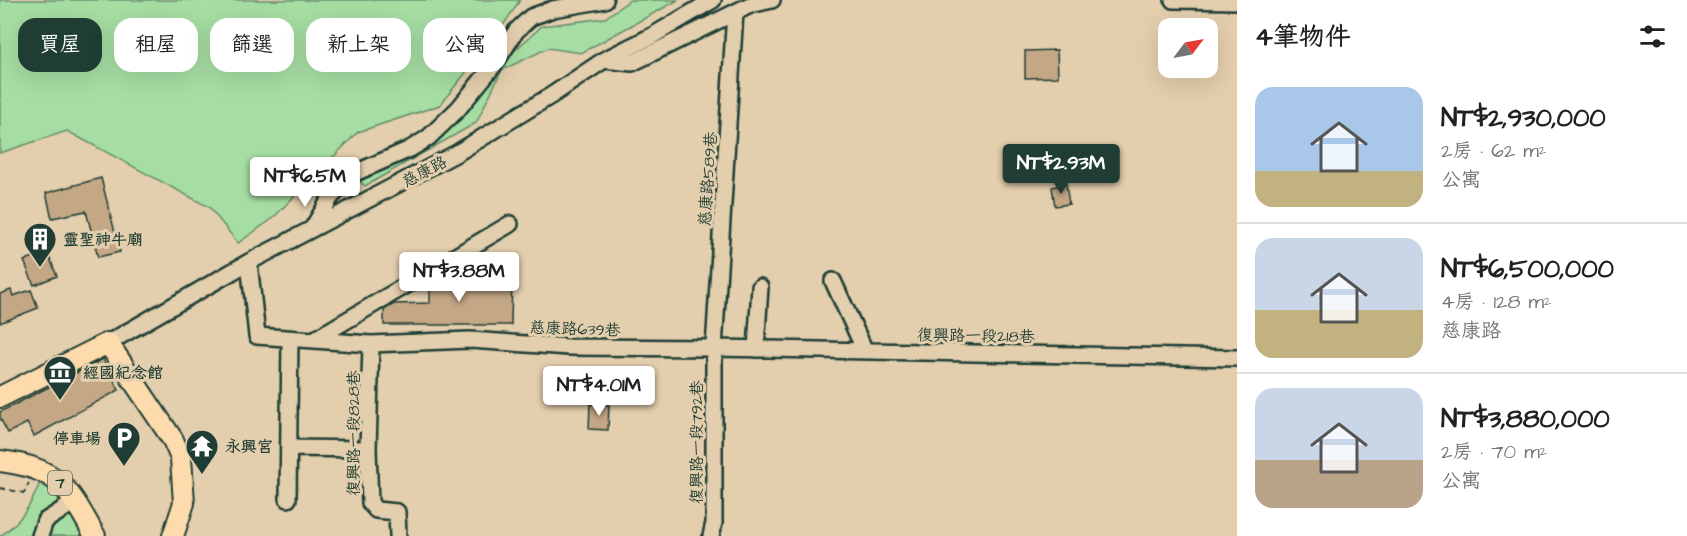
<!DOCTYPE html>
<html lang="zh-TW">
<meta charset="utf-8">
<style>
:root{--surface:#fff;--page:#f2f2f2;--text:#202124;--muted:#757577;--line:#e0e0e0;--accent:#1f3d34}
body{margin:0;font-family:"Architects Daughter","LXGW WenKai TC",sans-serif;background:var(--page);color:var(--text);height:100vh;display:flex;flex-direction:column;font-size:22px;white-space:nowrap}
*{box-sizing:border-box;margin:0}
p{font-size:20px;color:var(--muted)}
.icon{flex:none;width:33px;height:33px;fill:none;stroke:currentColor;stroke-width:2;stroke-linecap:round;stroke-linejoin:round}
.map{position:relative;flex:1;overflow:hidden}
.side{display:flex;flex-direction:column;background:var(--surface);width:450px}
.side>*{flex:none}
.top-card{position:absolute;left:18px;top:18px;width:570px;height:54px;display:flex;gap:12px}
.needle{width:39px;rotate:58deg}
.buttons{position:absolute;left:1158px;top:18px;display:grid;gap:12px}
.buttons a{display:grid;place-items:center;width:60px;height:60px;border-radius:12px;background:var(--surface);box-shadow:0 6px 24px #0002;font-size:30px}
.price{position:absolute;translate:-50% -51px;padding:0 14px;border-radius:6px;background:#fff;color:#222;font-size:20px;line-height:39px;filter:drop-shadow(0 2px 3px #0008)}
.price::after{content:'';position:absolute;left:50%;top:36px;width:18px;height:14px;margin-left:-9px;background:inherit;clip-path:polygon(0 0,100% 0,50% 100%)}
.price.current{background:var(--accent);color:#fff}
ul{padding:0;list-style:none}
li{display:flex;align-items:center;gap:18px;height:150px;padding:0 18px}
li+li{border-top:2px solid var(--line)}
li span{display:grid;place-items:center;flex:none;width:168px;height:120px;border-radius:18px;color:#555}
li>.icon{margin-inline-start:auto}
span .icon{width:72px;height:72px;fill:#fffc;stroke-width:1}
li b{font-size:26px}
h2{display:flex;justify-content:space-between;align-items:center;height:72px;padding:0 18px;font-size:26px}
.tag{padding:0 21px;border-radius:18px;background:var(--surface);box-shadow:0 6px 24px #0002;font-size:21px;line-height:54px}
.tag.current{background:var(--accent);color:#fff}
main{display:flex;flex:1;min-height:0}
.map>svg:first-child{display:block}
.green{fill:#a5dda2;stroke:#628d6b;stroke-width:1.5}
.building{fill:#c4a785;stroke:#1f3d34;stroke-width:1.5}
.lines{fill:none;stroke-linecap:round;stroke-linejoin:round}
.minor-casing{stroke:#1f3d34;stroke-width:20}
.major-casing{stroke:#1f3d34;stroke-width:24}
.path{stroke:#1f3d34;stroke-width:2;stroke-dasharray:6 4.5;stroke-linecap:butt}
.minor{stroke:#e3cead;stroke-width:15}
.major{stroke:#fedbac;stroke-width:20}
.labels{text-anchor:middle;stroke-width:6;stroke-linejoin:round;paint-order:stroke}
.shield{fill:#e3cead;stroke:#5a6858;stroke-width:1.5}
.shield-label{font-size:15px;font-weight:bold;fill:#1f3d34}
.street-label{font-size:16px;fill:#1f3d34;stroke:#e3cead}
.poi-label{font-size:16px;font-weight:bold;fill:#1f3d34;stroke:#e3cead;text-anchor:start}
</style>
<main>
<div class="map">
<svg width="1237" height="536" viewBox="0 0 1237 536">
<rect width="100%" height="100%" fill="#e3cead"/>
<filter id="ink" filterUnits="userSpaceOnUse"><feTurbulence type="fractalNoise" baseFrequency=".0167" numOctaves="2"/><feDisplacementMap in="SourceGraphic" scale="12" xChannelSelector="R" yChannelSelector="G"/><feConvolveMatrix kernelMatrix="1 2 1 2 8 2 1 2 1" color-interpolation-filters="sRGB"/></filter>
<g filter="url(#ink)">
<path class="green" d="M0,0H520L502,27L440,105L358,132L272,219L238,243L209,207L67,131L0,153Z
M630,0H678L581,53L548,48L502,70L476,123L365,186L358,180L371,170L418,150L495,68L542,26L605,18Z
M41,480L58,489L86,536H0C21,522 32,504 41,480Z"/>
<path class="building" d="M1057,50L1058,77L1025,78V51Z
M101,178L120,252L98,257L86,211L52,218L46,193Z
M1066,184L1069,204L1055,206L1052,187Z
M47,251L57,276L34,285L24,261Z
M442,275L512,276L511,325H384V310L394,304L430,303V283Z
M11,290L13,296L31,290L38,308L0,323V294Z
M103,359L119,390L34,436L27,423L8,433L0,418V412Z
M590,404L609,405L608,430L589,429Z"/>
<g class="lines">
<defs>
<path id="minor" d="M1173,0L1237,1
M604,60L632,63L750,5L772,0
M312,229L331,197L355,173L410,149L428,138L458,109L494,65L516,31L531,17L553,9L605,0
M249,262L257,336L371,344L470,340L569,347L714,348L1237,358
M833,281L865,351
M315,339L510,224
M108,343L249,262L457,153L552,95L604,60L652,36L713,0
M371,344L368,449L370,503L376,510L397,512L398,536
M756,349L760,287
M289,448L368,449
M288,499L290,339
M40,536L45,521L76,501
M711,536L714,523V348L735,12"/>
<path id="major" d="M0,397L108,343L173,440L181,458L184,503L173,536
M0,461C59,468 68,488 95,536"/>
</defs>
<use href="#minor" class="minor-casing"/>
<use href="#major" class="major-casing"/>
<path class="path" d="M0,488L24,493L29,483"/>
<use href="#minor" class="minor"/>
<use href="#major" class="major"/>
</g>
</g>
<defs>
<symbol id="building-pin" viewBox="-11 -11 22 30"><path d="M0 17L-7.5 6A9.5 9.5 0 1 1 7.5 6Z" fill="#1f3d34" stroke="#e3cead"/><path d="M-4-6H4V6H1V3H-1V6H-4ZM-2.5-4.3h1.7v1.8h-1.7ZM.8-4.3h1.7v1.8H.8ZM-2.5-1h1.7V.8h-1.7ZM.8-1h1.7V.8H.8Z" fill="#fff"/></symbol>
<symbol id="museum-pin" viewBox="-11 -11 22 30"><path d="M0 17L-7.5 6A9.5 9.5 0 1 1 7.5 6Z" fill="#1f3d34" stroke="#e3cead"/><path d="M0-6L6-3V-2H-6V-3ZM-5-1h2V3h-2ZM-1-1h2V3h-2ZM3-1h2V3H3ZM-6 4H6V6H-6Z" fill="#fff"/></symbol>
<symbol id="parking-pin" viewBox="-11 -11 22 30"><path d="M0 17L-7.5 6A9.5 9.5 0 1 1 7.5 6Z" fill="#1f3d34" stroke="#e3cead"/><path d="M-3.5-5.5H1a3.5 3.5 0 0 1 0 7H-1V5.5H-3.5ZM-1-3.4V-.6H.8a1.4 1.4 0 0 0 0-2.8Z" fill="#fff"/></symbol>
<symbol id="temple-pin" viewBox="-11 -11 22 30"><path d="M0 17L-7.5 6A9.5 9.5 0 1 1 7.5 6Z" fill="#1f3d34" stroke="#e3cead"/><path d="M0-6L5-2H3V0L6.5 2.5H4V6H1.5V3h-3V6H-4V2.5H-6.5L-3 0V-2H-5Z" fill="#fff"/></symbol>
</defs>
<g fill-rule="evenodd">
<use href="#building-pin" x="21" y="220" width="38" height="52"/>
<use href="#museum-pin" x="41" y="353" width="38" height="52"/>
<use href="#parking-pin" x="105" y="419" width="38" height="52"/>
<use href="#temple-pin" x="183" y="427" width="38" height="52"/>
</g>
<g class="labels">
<rect class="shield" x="48" y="471" width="24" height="24" rx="4.5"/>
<g class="shield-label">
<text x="60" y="488">7</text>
</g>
<g class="street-label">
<text transform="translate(424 171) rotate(-28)" y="6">慈康路</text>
<text transform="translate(707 179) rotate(-86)" y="6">慈康路589巷</text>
<text transform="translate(575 328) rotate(2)" y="6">慈康路639巷</text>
<text transform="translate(976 335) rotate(1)" y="6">復興路一段218巷</text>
<text transform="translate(353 433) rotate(-90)" y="6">復興路一段828巷</text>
<text transform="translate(696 442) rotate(-90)" y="6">復興路一段792巷</text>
</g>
<g class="poi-label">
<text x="63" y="245">靈聖神牛廟</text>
<text x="83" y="378">經國紀念館</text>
<text x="101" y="444" text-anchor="end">停車場</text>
<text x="225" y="452">永興宮</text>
</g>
</g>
</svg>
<div class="buttons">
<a><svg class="needle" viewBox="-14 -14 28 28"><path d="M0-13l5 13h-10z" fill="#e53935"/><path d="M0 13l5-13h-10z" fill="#757577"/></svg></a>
</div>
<b class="price current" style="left:1061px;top:195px">NT$2.93M</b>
<b class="price" style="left:305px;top:208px">NT$6.5M</b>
<b class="price" style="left:459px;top:303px">NT$3.88M</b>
<b class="price" style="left:599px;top:417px">NT$4.01M</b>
<div class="top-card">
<a class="tag current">買屋</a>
<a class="tag">租屋</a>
<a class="tag">篩選</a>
<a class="tag">新上架</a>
<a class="tag">公寓</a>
</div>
</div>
<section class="side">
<h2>4筆物件<svg class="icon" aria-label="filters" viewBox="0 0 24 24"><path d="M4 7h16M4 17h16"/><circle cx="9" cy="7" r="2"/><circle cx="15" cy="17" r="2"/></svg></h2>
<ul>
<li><span style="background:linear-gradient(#a9c7e8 70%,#c2b280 0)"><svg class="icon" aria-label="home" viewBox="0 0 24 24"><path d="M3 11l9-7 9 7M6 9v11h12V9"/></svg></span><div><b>NT$2,930,000</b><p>2房 · 62 m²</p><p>公寓</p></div></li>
<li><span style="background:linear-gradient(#c9d6e8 60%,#c2b280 0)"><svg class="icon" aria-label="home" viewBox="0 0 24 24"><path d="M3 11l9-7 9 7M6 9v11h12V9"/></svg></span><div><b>NT$6,500,000</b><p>4房 · 128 m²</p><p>慈康路</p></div></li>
<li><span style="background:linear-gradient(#c9d6e8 60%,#b9a48a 0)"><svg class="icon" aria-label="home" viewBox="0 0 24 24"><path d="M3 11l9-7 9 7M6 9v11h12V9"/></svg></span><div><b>NT$3,880,000</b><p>2房 · 70 m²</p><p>公寓</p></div></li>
</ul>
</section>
</main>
